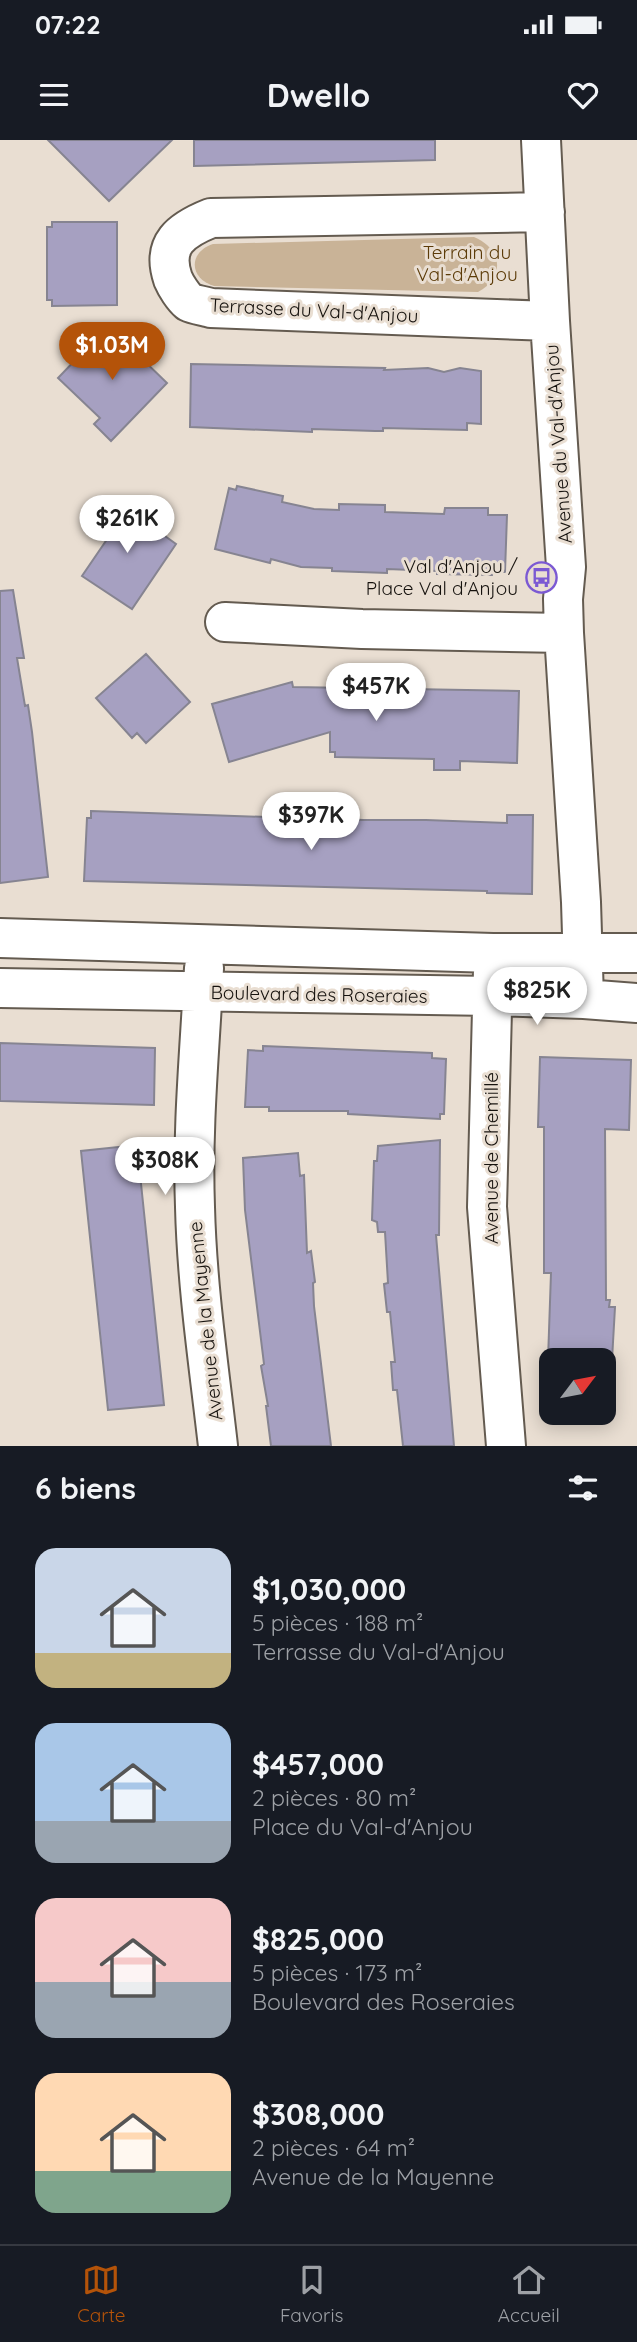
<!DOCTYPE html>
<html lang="fr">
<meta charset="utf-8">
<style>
:root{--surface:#171b24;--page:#242831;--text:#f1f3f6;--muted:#9ea1a6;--line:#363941;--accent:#b45309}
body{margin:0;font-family:Quicksand,sans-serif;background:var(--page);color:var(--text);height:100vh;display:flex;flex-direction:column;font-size:26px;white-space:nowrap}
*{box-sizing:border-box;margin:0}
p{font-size:23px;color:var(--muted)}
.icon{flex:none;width:38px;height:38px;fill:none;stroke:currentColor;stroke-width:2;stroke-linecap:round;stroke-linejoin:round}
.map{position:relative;height:1306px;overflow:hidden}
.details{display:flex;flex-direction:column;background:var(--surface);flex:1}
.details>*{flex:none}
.needle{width:46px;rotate:58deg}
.buttons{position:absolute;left:539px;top:1208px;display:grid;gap:14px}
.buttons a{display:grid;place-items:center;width:77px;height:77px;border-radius:14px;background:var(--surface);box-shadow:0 4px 18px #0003;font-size:35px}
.price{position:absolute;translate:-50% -60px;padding:0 16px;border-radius:24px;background:#fff;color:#222;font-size:23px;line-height:46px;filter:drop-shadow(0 2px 4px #0008)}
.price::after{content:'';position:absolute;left:50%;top:42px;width:21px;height:16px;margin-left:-10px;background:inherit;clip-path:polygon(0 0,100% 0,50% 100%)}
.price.current{background:var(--accent);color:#fff}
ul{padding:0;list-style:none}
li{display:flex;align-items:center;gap:21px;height:175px;padding:0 35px}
li span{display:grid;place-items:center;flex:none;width:196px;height:140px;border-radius:21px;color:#555}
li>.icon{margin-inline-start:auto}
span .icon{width:84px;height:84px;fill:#fffc;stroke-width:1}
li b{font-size:30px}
h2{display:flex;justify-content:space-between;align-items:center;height:84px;padding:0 35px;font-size:30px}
.status{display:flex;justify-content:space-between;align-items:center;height:49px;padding:0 35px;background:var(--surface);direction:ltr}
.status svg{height:19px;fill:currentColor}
header{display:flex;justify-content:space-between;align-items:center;height:91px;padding:0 35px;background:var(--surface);font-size:32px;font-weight:700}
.tabs{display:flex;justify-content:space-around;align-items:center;height:98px;border-top:2px solid var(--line);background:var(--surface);font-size:19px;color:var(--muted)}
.tabs a{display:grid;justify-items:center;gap:4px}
.tabs .current{color:var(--accent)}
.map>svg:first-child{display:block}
.green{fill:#c9b397}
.building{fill:#a6a0c1;stroke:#868491;stroke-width:2}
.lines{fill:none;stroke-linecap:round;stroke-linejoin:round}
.minor-casing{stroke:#645b50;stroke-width:42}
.minor{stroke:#fff;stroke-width:38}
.labels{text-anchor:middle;stroke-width:6;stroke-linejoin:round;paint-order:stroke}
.park-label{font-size:19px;fill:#5c3b08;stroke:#e9ded2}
.street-label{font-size:19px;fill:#16120e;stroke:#e9ded2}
.poi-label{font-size:19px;fill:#16120e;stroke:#e9ded2;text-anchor:end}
</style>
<div class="status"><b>07:22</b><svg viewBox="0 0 49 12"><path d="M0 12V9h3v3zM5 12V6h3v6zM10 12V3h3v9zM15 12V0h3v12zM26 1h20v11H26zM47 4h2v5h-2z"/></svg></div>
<header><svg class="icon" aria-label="menu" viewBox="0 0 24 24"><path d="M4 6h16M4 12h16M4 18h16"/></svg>Dwello<svg class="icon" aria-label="heart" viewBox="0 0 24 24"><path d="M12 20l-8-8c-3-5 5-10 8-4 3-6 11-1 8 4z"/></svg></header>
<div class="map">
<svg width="637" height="1306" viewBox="0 0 637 1306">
<rect width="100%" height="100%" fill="#e9ded2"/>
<path class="green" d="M474,97C502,109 506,137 478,152L214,146C189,139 188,112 213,104Z"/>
<path class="building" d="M48,0H172L109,61Z
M194,0H435V20L194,26Z
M52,82H117V165L52,166V160H47V87H52Z
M108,186L167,243L111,301L94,284L100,278L58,238Z
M191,224L385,228L384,230L428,228L444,232L460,228L481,231V284L467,283V290L383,288V291H375L312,289V292L190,287Z
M237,346L283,356L282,362L314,369L339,370V364L385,365V372L444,374L445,368H488V375H507L505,432H493L492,435L437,434V431L387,429V433L332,431V428L301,427L271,419L270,423L215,409L229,348L236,350Z
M112,358L176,404L132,469L82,436L112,392L96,382Z
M13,450L24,518H17L25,566L28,565L32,592L48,737L0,743V451Z
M146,514L190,562L146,603L137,593L132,598L96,558Z
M292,542L293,547L519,551L517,623L460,621V630H434V619L335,617V612H330V592L229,622L212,564Z
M91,671L294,678V674L325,675L324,678L363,680H426L507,683V675H533L532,754L487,753V751L84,741L87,678H91Z
M0,903L155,908L154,965L0,961Z
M263,906L432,913V918L446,919L444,974H440V979L348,974V971H269V967H245L248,910L263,911Z
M540,917L631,920L629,990L605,989L606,1160H610L609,1167H615L612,1220H548L551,1133H544V987H538Z
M440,1000L439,1095H436L454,1306H403L397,1250H393L391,1222H395L390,1172H387L384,1144L388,1143L385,1092H378L377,1082L372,1080L374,1021H377L378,1006Z
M137,1005L164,1265L108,1270L81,1011Z
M298,1013L300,1036L304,1035L307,1113L311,1111L315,1142L313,1143L314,1166L331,1306H271L266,1266H268L261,1226L264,1224L245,1070L243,1018Z"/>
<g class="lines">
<defs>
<path id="minor" d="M541,0L550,181L566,427L563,459L564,493L581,762L584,859
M545,72L211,78C181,90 161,104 173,139C176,146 183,157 189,162C195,165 205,166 211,168L550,181
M225,482L362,489L564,493
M0,798L493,813H637
M204,828C200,907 192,987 195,1067C197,1147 209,1227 218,1306
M493,830L487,1067L506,1306
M0,848L492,856L584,859L637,863"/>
</defs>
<use href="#minor" class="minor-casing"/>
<use href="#minor" class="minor"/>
</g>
<defs>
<symbol id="bus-ring" viewBox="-11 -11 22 22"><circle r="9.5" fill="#e9ded2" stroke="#7b59d3" stroke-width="1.5"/><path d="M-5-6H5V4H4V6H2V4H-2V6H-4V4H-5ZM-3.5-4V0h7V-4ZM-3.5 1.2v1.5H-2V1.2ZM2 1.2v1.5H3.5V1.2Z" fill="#7b59d3"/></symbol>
</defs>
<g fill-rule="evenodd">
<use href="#bus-ring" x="524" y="420" width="35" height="35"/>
</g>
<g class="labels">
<g class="park-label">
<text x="467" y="119">Terrain du<tspan x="467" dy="22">Val-d'Anjou</tspan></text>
</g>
<g class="street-label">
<text transform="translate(314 170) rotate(3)" y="7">Terrasse du Val-d'Anjou</text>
<text transform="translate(558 304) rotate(-94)" y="7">Avenue du Val-d'Anjou</text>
<text transform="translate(319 854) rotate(1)" y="7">Boulevard des Roseraies</text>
<text transform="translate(491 1018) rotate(-90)" y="7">Avenue de Chemillé</text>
<text transform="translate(205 1181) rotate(-96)" y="7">Avenue de la Mayenne</text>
</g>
<g class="poi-label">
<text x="518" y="433">Val d'Anjou /<tspan x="518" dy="22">Place Val d'Anjou</tspan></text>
</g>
</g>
</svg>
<div class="buttons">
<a><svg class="needle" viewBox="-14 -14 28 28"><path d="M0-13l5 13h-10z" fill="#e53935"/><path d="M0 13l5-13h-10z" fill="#9ea1a6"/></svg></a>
</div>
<b class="price current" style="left:112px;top:242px">$1.03M</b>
<b class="price" style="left:127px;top:415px">$261K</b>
<b class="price" style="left:376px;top:583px">$457K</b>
<b class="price" style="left:311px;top:712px">$397K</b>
<b class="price" style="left:537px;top:887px">$825K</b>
<b class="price" style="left:165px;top:1057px">$308K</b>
</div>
<section class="details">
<h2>6 biens<svg class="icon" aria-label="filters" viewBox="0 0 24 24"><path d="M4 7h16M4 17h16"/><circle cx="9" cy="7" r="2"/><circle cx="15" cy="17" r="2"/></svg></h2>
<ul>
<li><span style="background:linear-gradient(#c9d6e8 75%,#c2b280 0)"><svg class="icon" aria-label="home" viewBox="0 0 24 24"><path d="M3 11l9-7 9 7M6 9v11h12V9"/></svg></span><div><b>$1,030,000</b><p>5 pièces · 188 m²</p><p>Terrasse du Val-d'Anjou</p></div></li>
<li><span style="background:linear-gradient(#a9c7e8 70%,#9aa5b1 0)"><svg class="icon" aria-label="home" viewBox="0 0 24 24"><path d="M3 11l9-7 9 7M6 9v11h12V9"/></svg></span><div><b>$457,000</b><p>2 pièces · 80 m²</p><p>Place du Val-d'Anjou</p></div></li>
<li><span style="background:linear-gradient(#f6c9c9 60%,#9aa5b1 0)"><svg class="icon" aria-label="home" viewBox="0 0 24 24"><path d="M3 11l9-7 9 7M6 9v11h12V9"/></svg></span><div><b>$825,000</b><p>5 pièces · 173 m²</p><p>Boulevard des Roseraies</p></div></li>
<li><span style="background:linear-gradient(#ffd9b3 70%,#7fa58c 0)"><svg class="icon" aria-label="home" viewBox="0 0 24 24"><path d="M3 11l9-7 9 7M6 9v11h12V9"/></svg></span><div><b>$308,000</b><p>2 pièces · 64 m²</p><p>Avenue de la Mayenne</p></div></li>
</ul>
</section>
<nav class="tabs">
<a class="current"><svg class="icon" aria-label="map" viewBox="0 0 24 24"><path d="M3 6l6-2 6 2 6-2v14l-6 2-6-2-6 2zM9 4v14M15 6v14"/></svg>Carte</a>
<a><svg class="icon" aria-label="saved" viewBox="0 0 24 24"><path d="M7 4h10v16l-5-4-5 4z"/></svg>Favoris</a>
<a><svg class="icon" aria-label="home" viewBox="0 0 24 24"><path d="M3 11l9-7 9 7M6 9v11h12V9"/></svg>Accueil</a>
</nav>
